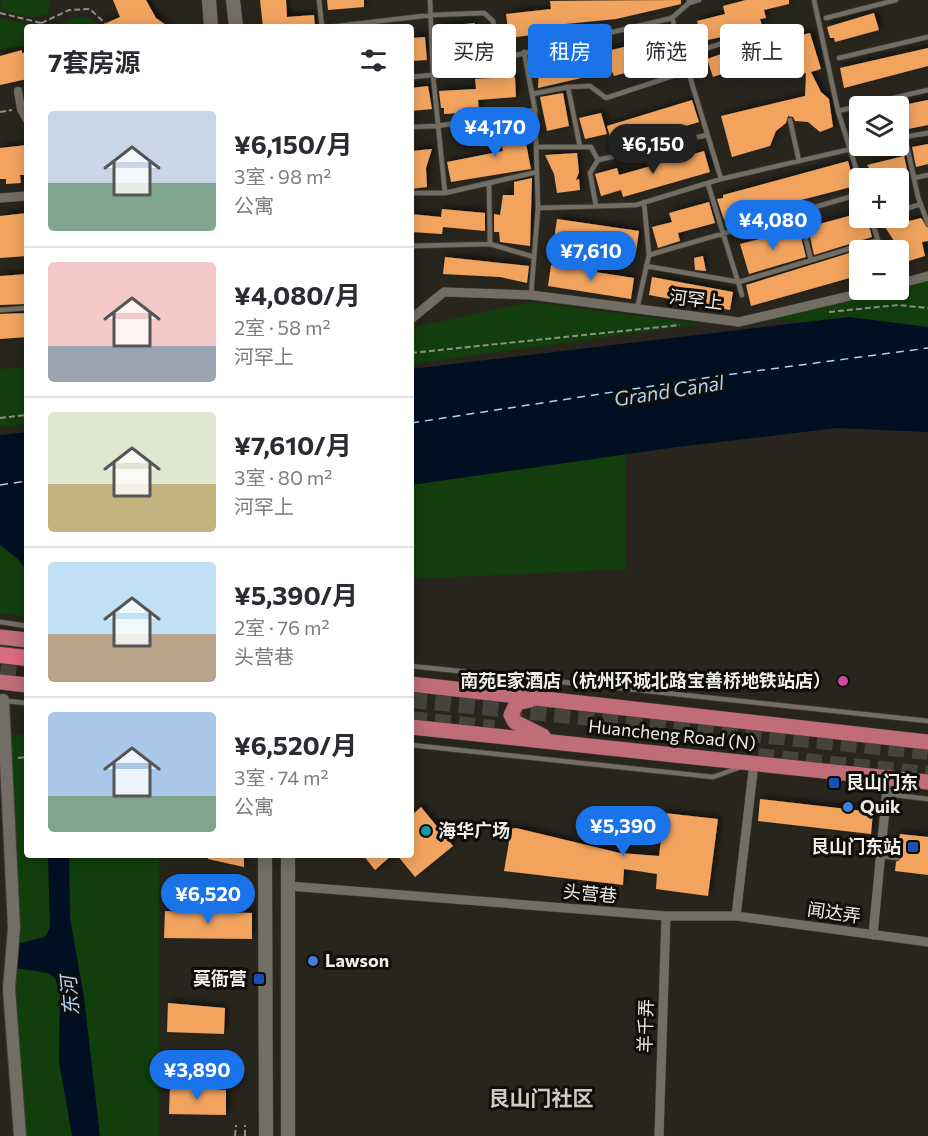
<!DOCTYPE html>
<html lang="zh">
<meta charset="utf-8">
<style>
:root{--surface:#fff;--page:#f7f7f7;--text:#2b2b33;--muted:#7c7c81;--line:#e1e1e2;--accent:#1a73e8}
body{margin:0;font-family:Commissioner,"Noto Sans SC",sans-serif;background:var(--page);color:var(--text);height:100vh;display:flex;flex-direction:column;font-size:22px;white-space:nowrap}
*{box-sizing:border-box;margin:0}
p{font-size:20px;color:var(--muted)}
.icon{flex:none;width:33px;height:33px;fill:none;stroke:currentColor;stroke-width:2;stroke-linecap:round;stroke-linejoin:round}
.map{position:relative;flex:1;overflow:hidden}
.sheet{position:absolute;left:24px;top:24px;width:390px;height:834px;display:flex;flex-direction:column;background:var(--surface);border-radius:6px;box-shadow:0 3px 15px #0003}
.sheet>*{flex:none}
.guide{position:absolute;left:432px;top:24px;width:405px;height:54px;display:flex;gap:12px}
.fabs{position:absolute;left:849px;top:96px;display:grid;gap:12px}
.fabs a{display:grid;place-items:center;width:60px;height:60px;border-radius:6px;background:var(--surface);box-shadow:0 3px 15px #0003;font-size:30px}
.price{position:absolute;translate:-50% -51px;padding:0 14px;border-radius:21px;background:var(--accent);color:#fff;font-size:20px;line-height:39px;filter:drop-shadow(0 2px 3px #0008)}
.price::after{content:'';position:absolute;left:50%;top:36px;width:18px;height:14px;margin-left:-9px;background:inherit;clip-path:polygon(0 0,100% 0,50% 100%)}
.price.selected{background:#222;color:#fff}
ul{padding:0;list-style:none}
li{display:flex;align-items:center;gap:18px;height:150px;padding:0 24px}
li+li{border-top:2px solid var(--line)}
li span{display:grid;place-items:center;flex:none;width:168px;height:120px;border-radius:6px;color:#555}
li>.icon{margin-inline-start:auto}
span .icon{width:72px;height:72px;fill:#fffc;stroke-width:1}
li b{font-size:26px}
h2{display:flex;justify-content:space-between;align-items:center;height:72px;padding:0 24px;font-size:26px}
.chip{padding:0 21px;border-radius:6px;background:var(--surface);box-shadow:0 3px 15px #0003;font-size:21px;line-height:54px}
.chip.selected{background:var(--accent);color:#fff}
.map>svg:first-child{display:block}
.green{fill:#113e0c}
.water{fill:#000f22}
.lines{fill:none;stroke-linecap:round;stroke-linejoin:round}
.ferry{stroke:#acd3f4;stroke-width:1.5;stroke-dasharray:8 6;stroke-linecap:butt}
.building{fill:#f2a45f;filter:url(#shadow)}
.trunk-tunnel{stroke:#46433b;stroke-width:16;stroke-dasharray:16 8;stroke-linecap:butt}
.service-casing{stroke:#423f38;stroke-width:6}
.pedestrian-casing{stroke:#423f38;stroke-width:9}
.minor-casing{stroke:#423f38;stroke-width:10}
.tertiary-casing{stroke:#423f38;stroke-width:14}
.secondary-casing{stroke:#423f38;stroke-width:15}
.primary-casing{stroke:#423f38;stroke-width:16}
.trunk-casing{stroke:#423f38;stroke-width:18}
.path{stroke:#918e87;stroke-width:2;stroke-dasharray:6 3;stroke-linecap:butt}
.service{stroke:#726e64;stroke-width:4.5}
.pedestrian{stroke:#726e64;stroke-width:8}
.minor{stroke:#726e64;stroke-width:9}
.tertiary{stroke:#726e64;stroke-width:12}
.secondary{stroke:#726e64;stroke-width:14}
.primary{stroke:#c06d78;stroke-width:15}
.trunk{stroke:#da6c7e;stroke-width:16}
.hotel-dot{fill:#d1479c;stroke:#100e0a;stroke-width:2}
.transit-dot{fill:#1a4fb4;stroke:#100e0a;stroke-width:2}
.shop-dot{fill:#3f7fe0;stroke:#100e0a;stroke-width:2}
.culture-dot{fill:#0f9aa8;stroke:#100e0a;stroke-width:2}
.labels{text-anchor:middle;stroke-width:6;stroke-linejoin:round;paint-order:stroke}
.street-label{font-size:18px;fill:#efede7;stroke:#100e0a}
.poi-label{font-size:18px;font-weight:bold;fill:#efede7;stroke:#100e0a;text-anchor:start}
.water-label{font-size:20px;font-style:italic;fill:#acd3f4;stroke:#100e0a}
.quarter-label{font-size:21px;font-weight:bold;fill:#cfcac0;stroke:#100e0a}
</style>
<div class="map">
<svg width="928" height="1136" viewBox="0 0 928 1136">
<defs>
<filter id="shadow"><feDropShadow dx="3" dy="-3" stdDeviation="3" flood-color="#0009"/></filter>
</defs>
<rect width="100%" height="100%" fill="#28251d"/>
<path class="green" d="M1,0H45L51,1L48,13L35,18L0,10Z
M75,17H89L101,27H56Z
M0,18L30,24L25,30L24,46L0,50Z
M928,278V331L765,319L882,290H898L899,285Z
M530,302L701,324L411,364V328Z
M27,367V424L0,427V369Z
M626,454V569L411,579V485Z
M27,538V617L0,613V541Z
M6,734L27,735V855H159V1136H20Z"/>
<path class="water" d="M849,317L928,327V432L837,428L677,447L411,485V369Z
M27,432V571L17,558L0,545V435Z
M48,855H69L70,918L84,997L100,1136H72L59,1062L60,995L55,978L48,973L16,968L17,944L45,937L50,927Z"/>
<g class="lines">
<path class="ferry" d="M411,423L718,376L928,348
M0,485L27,481"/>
</g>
<path class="building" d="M113,0H146L156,18L169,27H97L120,17Z
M260,0H286L287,17L314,15L315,27H263Z
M327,0H364V7L328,10Z
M681,0V4L616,19L555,25V32L509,38L506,14L551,9L550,1Z
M746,0H789V4L764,10L766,18L760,19L763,28L703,41L697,21L725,14L723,6Z
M874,13L879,30L835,42L834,38H830L827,27Z
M475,23L469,43L471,61L447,65L444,45L436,27Z
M810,33L821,69L811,72L821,92L829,99L833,127L820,132L808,122L795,121L793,117L788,116L786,123L776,131L770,146L732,157L721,116L805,96L806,73L798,75L788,38Z
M672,35L679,58L614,76L612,71L538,88L539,68Z
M425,37L427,60L411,61V38Z
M766,38L769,49L733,60L734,70L713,77L707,59Z
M928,48V66L844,88L840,68Z
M22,50V53L27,52V79L0,85V56Z
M515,77L516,97L478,100L479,112L444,114V108H441L439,91L476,89L475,79Z
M428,86L432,109L411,111V88Z
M563,93L569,126L547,131L540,97Z
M692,100L699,122L613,148L607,126Z
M928,100V125L898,131V106Z
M601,113L607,134L585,139L579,118Z
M522,123L531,169L451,182L447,162L503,151L498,127Z
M928,144V164L916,167L912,147Z
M27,145V175H20L21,183L6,184V179H0V148Z
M432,149L426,168L427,187L411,189V151Z
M704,151L710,172L623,197L621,190L601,196L595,174L617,168L619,175Z
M577,153L579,172L576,180L579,179L580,190L557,193L554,174L545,155Z
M904,156L907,169L901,170L903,178H876L867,165Z
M848,161L855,186L724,220L717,199L723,198V195Z
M532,178L530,246L500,242L499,232H494V214L500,215L503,195H514V182Z
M709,202L715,223L678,233L680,241L658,248L652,227L672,222L669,213Z
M442,209L485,213V231L443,227L442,234L411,232V214L441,217Z
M27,213V256L0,258V216Z
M860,213V218H867L872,237L814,255L808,227Z
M921,218L928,228V241L922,242L925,256L902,263L896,244L885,227Z
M557,219L639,231L636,252L554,240Z
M799,229L806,257L749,274L740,244Z
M872,246L874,250H860V275L751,306L746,285Z
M703,256L706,271L695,270L694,258Z
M445,257L529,266L527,283L500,277L443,274Z
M551,265L634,278L631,299L548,286Z
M27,274V304L0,305V276Z
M652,277L733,292L730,310L649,295Z
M27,313V337L0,339V314Z
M760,799L873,812L871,834L758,821Z
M421,807L453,846L415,877L397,855H411V816Z
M664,813L718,819L708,896L656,889L657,874L624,869L623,885L504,871L509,842L505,836L509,829L516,828L620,853L659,856Z
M900,834L928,837V875L895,871L896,862L901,858L897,853Z
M208,855H244V867L208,859Z
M363,855H392L375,870Z
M165,911L252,913V939L164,938Z
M168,1003L225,1008L224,1034L167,1032Z
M170,1085L226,1090V1115L169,1114Z"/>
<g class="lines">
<path class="trunk-tunnel" d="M0,672L27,675
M411,700L928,752
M411,719L494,728
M758,756L928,774"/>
<defs>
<path id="service" d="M319,0L322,27
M430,0L433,75L445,193
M814,0L838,111L860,181
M689,3L699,0
M672,18L721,179
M826,18L896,0
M330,27L431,15L484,13L493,21L500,59
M524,52L535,110L538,208L531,295
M683,56L723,43
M839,58L928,37
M411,77L433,75L672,18L689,3V0
M568,87L580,147
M532,94L568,87L590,86L606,98L688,71
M838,111L928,90
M790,120L799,161
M411,127L438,126L535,110
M905,137L918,197L928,224
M898,138L928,133
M536,147H591L598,160L707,135
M914,178L928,175
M708,184L742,295
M411,193H445L537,172
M596,206L590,173L598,160
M538,208L636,205L721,179L864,146
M799,211L811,260
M898,211L921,204
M871,218L881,250
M490,244L534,257
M411,246L490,244L489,183
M649,255L860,194
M646,266L739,282L878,240
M637,309L649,255L644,202
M0,310L27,308
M0,622L27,626
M411,666L928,721
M530,696L532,678
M6,701L27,703
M411,745L713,777L741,767
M887,794L928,799
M882,856L897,858"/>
<path id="pedestrian" d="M18,91L21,109L27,120"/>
<path id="minor" d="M0,198L27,196
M898,284L928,276
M411,319L444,292L531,295L739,322L875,290
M289,886L666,916H736L754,763
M736,916L928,942
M873,935L888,778
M659,1136L666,916"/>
<path id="tertiary" d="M3,700L14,927L9,989L20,1136"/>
<path id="secondary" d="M209,0L211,27
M233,0L236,27
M265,855L266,1136
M288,855V1136"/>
<path id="primary" d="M0,637L27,640
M0,682L27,685
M411,684L928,742
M530,700L517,703L511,715L515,722L543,736
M411,727L928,782"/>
<path id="trunk" d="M0,655L27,658"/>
</defs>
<use href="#service" class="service-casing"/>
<use href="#pedestrian" class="pedestrian-casing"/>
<use href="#minor" class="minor-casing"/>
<use href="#tertiary" class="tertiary-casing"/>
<use href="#secondary" class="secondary-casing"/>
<use href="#primary" class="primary-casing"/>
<use href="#trunk" class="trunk-casing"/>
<path class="path" d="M0,13L41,23
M33,27L69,10L90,9L109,27
M0,112L12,110
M829,312L898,305L928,308
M411,353L680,325
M0,418L27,415
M18,758L27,757
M235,1136L236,1125
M245,1136V1125"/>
<use href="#service" class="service"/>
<use href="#pedestrian" class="pedestrian"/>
<use href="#minor" class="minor"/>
<use href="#tertiary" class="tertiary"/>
<use href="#secondary" class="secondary"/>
<use href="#primary" class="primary"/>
<use href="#trunk" class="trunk"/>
</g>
<circle class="hotel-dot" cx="843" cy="681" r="6"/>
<g class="transit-dot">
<rect x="828" y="777" width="12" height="12" rx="3"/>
<rect x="907" y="841" width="12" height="12" rx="3"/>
<rect x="253" y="973" width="12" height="12" rx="3"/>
</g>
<g class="shop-dot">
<circle cx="848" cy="807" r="6"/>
<circle cx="313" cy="961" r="6"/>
</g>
<circle class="culture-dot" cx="426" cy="831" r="6"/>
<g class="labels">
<g class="street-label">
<text transform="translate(696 300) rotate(7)" y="6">河罕上</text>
<text transform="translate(672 735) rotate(6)" y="6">Huancheng Road (N)</text>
<text transform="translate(590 894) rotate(5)" y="6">头营巷</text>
<text transform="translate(834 913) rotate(8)" y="6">闻达弄</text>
<text transform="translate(646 1026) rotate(-88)" y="6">羊千弄</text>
</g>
<g class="poi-label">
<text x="831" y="687" text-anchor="end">南苑E家酒店（杭州环城北路宝善桥地铁站店）</text>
<text x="846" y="789">艮山门东</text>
<text x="860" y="813">Quik</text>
<text x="438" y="837">海华广场</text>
<text x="901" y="853" text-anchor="end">艮山门东站</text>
<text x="325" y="967">Lawson</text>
<text x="247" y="985" text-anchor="end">莫衙营</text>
</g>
<g class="water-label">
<text transform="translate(669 391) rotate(-9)" y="7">Grand Canal</text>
<text transform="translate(70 996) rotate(-95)" y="7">东河</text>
</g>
<g class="quarter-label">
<text x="541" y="1106">艮山门社区</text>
</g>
</g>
</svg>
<div class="fabs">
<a><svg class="icon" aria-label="layers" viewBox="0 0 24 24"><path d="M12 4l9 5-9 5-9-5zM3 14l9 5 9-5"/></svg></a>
<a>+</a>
<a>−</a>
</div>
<b class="price" style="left:495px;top:158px">¥4,170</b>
<b class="price selected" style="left:653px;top:175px">¥6,150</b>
<b class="price" style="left:773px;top:251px">¥4,080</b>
<b class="price" style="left:591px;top:282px">¥7,610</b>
<b class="price" style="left:623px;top:857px">¥5,390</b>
<b class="price" style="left:208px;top:925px">¥6,520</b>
<b class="price" style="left:197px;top:1101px">¥3,890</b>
<div class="guide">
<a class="chip">买房</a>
<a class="chip selected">租房</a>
<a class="chip">筛选</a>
<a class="chip">新上</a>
</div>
<section class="sheet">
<h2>7套房源<svg class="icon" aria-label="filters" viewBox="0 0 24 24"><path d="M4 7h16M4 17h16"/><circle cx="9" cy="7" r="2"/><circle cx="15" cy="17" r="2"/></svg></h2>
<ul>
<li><span style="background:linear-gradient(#c9d6e8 60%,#7fa58c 0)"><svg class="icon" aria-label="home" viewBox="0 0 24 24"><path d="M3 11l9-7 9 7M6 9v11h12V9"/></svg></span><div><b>¥6,150/月</b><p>3室 · 98 m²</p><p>公寓</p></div></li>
<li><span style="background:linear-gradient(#f6c9c9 70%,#9aa5b1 0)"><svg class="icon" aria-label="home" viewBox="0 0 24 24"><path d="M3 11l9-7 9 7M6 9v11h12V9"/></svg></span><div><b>¥4,080/月</b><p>2室 · 58 m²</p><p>河罕上</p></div></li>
<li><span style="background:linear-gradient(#dfe7d0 60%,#c2b280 0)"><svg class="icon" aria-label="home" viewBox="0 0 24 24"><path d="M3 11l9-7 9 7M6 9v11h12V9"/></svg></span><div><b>¥7,610/月</b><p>3室 · 80 m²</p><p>河罕上</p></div></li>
<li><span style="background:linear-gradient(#bfe0f5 60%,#b9a48a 0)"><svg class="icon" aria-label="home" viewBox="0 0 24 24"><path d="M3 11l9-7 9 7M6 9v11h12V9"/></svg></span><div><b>¥5,390/月</b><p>2室 · 76 m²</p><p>头营巷</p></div></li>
<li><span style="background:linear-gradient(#a9c7e8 70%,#7fa58c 0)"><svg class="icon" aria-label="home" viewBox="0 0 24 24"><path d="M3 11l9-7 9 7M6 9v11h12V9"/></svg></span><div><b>¥6,520/月</b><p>3室 · 74 m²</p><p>公寓</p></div></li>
</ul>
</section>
</div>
